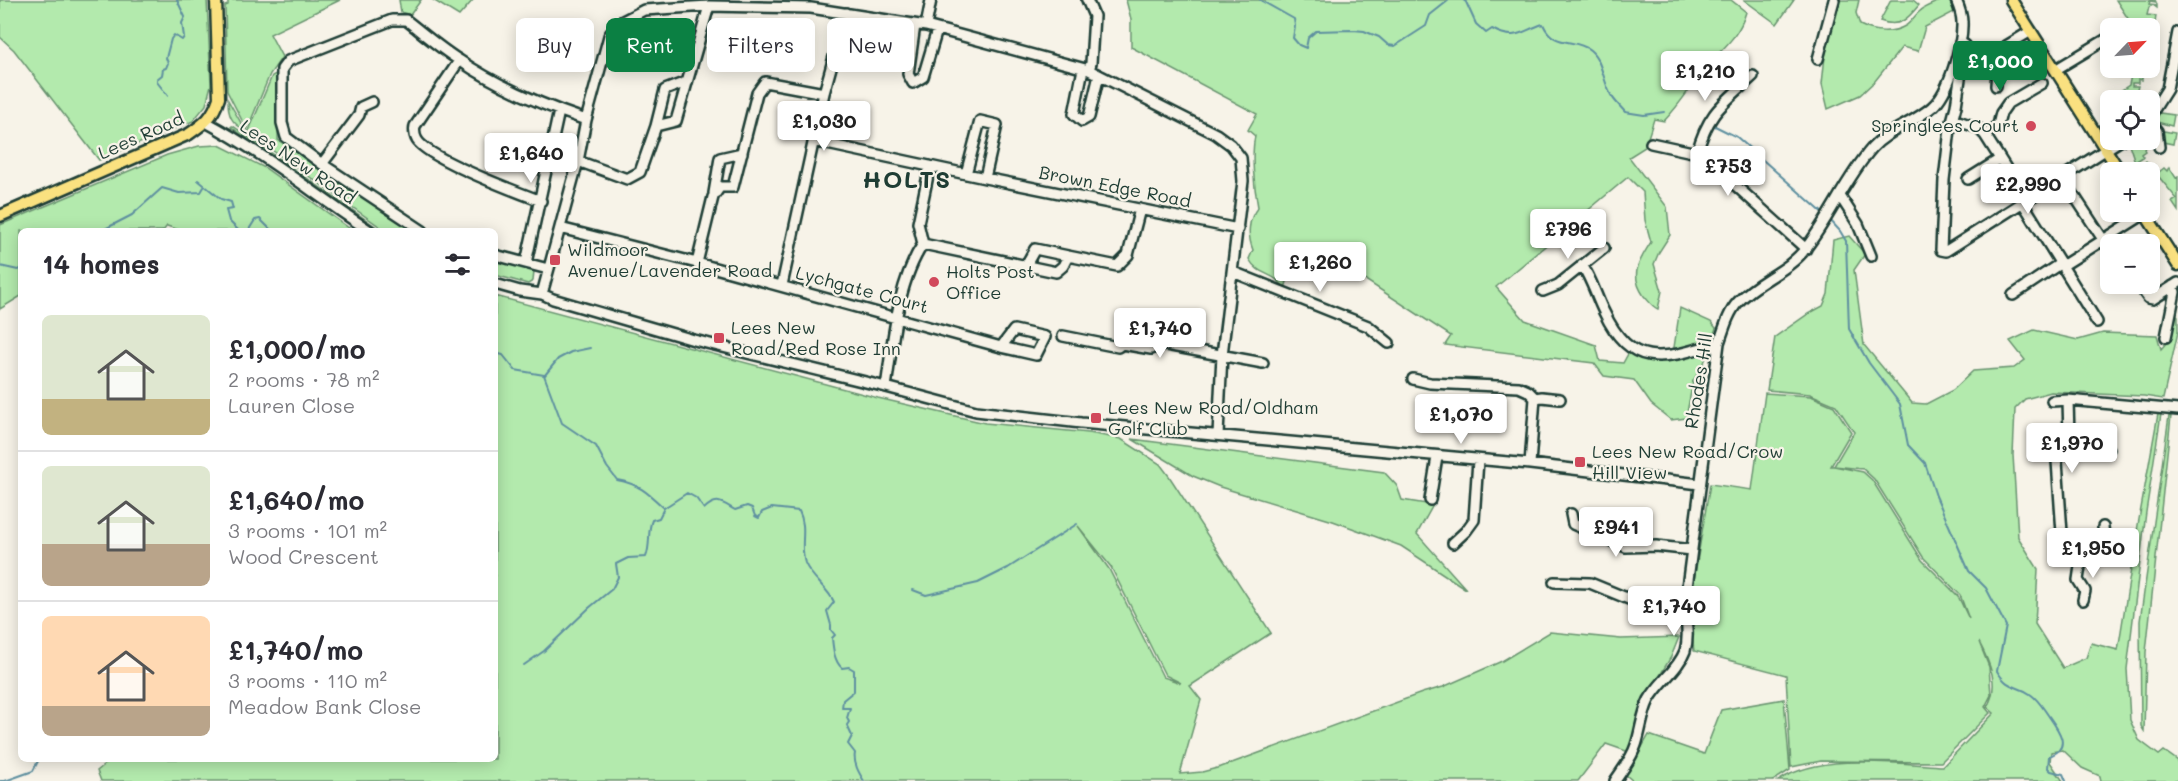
<!DOCTYPE html>
<meta charset="utf-8">
<style>
:root{--surface:#fff;--page:#f7f7f7;--text:#2b2b33;--muted:#7c7c81;--line:#e1e1e2;--accent:#0b8043}
body{margin:0;font-family:Mali,sans-serif;background:var(--page);color:var(--text);height:100vh;display:flex;flex-direction:column;font-size:22px;white-space:nowrap}
*{box-sizing:border-box;margin:0}
p{font-size:20px;color:var(--muted)}
.icon{flex:none;width:33px;height:33px;fill:none;stroke:currentColor;stroke-width:2;stroke-linecap:round;stroke-linejoin:round}
.map{position:relative;flex:1;overflow:hidden}
.details{position:absolute;left:18px;top:228px;width:480px;height:534px;display:flex;flex-direction:column;background:var(--surface);border-radius:9px;box-shadow:0 3px 15px #0003}
.details>*{flex:none}
.top-card{position:absolute;left:516px;top:18px;width:570px;height:54px;display:flex;gap:12px}
.needle{width:39px;rotate:65deg}
.buttons{position:absolute;left:2100px;top:18px;display:grid;gap:12px}
.buttons a{display:grid;place-items:center;width:60px;height:60px;border-radius:9px;background:var(--surface);box-shadow:0 3px 15px #0003;font-size:30px}
.price{position:absolute;translate:-50% -51px;padding:0 14px;border-radius:6px;background:#fff;color:#222;font-size:20px;line-height:39px;filter:drop-shadow(0 2px 3px #0008)}
.price::after{content:'';position:absolute;left:50%;top:36px;width:18px;height:14px;margin-left:-9px;background:inherit;clip-path:polygon(0 0,100% 0,50% 100%)}
.price.current{background:var(--accent);color:#fff}
ul{padding:0;list-style:none}
li{display:flex;align-items:center;gap:18px;height:150px;padding:0 24px}
li+li{border-top:2px solid var(--line)}
li span{display:grid;place-items:center;flex:none;width:168px;height:120px;border-radius:9px;color:#555}
li>.icon{margin-inline-start:auto}
span .icon{width:72px;height:72px;fill:#fffc;stroke-width:1}
li b{font-size:26px}
h2{display:flex;justify-content:space-between;align-items:center;height:72px;padding:0 24px;font-size:26px}
.chip{padding:0 21px;border-radius:9px;background:var(--surface);box-shadow:0 3px 15px #0003;font-size:21px;line-height:54px}
.chip.current{background:var(--accent);color:#fff}
.map>svg:first-child{display:block}
.green{fill:#b3eaad;stroke:#699470;stroke-width:1.5;fill-rule:evenodd}
.lines{fill:none;stroke-linecap:round;stroke-linejoin:round}
.stream{stroke:#5e90a0;stroke-width:2}
.minor-casing{stroke:#1f3d34;stroke-width:14}
.major-casing{stroke:#1f3d34;stroke-width:15}
.minor{stroke:#f7f3e8;stroke-width:9}
.major{stroke:#fae180;stroke-width:10}
.poi-dot{fill:#d1495b;stroke:#f7f3e8;stroke-width:2}
.labels{text-anchor:middle;stroke-width:4.5;stroke-linejoin:round;paint-order:stroke}
.poi-label{font-size:18px;fill:#1f3d34;stroke:#f7f3e8;text-anchor:start}
.street-label{font-size:18px;fill:#1f3d34;stroke:#f7f3e8}
.district-label{font-size:24px;font-weight:bold;letter-spacing:1.5px;fill:#1f3d34;stroke:#f7f3e8}
</style>
<div class="map">
<svg width="2178" height="781" viewBox="0 0 2178 781">
<rect width="100%" height="100%" fill="#f7f3e8"/>
<filter id="ink" filterUnits="userSpaceOnUse"><feTurbulence type="fractalNoise" baseFrequency=".0167" numOctaves="2"/><feDisplacementMap in="SourceGraphic" scale="12" xChannelSelector="R" yChannelSelector="G"/><feConvolveMatrix kernelMatrix="1 2 1 2 8 2 1 2 1" color-interpolation-filters="sRGB"/></filter>
<g filter="url(#ink)">
<path class="green" d="M0,0H207L211,85L206,105L193,121L99,160L14,50L0,37Z
M228,0H340L270,34L282,57L270,74L247,130L227,91L225,6L228,5Z
M399,0H421L410,15L401,12Z
M433,0H473L459,16Z
M1126,0H1731L1746,12C1738,40 1719,50 1702,72C1689,89 1679,106 1664,121L1654,119L1645,147L1629,157L1667,207L1670,235L1659,252L1654,264L1662,291L1658,309C1651,306 1649,301 1644,296C1629,275 1639,261 1651,242L1645,220L1643,192L1628,177L1496,287L1525,320L1596,345L1600,361L1623,363L1633,345L1651,352L1673,354L1680,308L1711,322L1716,328L1704,363L1693,381L1686,418L1671,420L1651,404L1634,380L1604,376L1594,363L1445,345L1451,336L1367,281L1293,260L1285,289C1274,271 1259,277 1249,259L1253,250C1247,235 1248,219 1258,207C1254,187 1251,155 1255,136L1248,130L1257,114L1131,47V19Z
M1744,0H1794L1777,24Z
M1839,0H1859L1856,13L1860,25C1873,32 1892,34 1905,26C1911,23 1914,16 1919,12C1925,6 1940,0 1949,0L1954,12L1925,27L1918,51L1902,47L1875,81L1860,95L1828,109L1822,84L1825,56Z
M1891,0H1913L1919,5C1907,20 1899,28 1880,21Z
M2116,0H2155L2156,2L2150,1L2149,4L2157,5V8L2153,5L2149,7L2147,15L2156,16L2155,23L2147,22L2146,25L2154,27V29L2134,28Z
M2131,68H2147L2143,69V72L2146,73L2137,72L2136,75L2142,77V80L2138,79V83H2132V86H2138L2136,94L2128,93L2127,96H2133V100H2119L2120,95L2116,94L2129,85L2131,75L2133,72Z
M279,72L278,140L418,231H386L248,133L272,76Z
M228,100L245,130C231,123 228,115 228,100Z
M2160,113L2174,115L2172,126L2157,122L2156,119Z
M232,126H233L382,231H378L231,127Z
M2164,131L2175,133L2173,144L2163,142L2161,133Z
M2150,138L2153,142L2144,149L2145,151L2141,154L2143,157L2135,162L2128,141L2150,140Z
M219,145L265,168L353,231H182L167,226L163,231H21V296L0,309V225L167,155L199,146Z
M2146,161L2151,167L2154,165L2159,172L2164,168L2167,171L2169,167L2176,178L2178,177V211L2172,202L2177,199L2154,171L2150,173L2142,172L2138,167Z
M1849,236L1865,254L1854,270L1864,345L1912,403L1926,404L1953,390L1973,371L2014,368L2025,360L2010,341L2034,330L2078,340L2103,333L2157,335L2161,349L2169,340L2176,314L2178,316V332L2163,399L2144,396L2051,392L2025,399L2015,409L2013,455L2018,537L2038,569L2035,624L2063,668L2086,658L2091,643L2118,650L2138,525L2158,414H2161L2146,512L2127,669L2130,720L2139,740L2159,755L2164,751L2178,761V781H2101L2100,776L2082,768L2063,750L2051,752L2050,762L2063,781H1778C1819,753 1894,763 1943,766L1994,713L1987,707C2000,685 1990,663 1979,642L1989,667L1991,695L1985,707L1990,713L1941,762L1821,761L1791,767L1786,675L1694,651L1689,610L1710,484L1752,490L1765,393L1811,396L1834,406L1851,432L1831,466H1834L1854,432L1836,405L1810,394L1767,390L1775,337L1808,314L1823,306L1828,294L1833,240ZM1834,466L1863,469L1874,479L1923,557L1960,595L1969,619L1958,596L1922,560L1872,480L1863,472Z
M495,260L534,271L533,281L528,284L495,275Z
M495,296L878,398L985,423L1089,433L1121,439L1160,464L1169,476L1271,633L1190,686L1201,700L1180,774L1202,772L1221,767L1422,693L1443,687L1502,661L1550,632L1621,639L1679,637L1671,657L1641,707L1629,752L1606,744L1578,781H101L97,771L108,762V759H495ZM1078,526L1111,567L1165,675L1181,683L1163,677L1109,569Z
M2169,416H2171L2146,652L2144,731L2141,726L2140,621Z
M1132,439L1384,472L1397,486L1402,500L1433,505L1417,534L1466,589L1401,546L1333,521L1220,487L1193,476Z
M1784,699L1790,770L1773,781H1633L1626,775L1649,735L1704,754L1721,710Z"/>
<g class="lines">
<path class="stream" d="M1260,0L1294,19L1295,26L1293,38L1299,45L1306,48L1308,38L1316,31L1353,30L1364,31L1379,37L1388,45L1395,46L1426,26L1430,15L1449,0
M1463,0L1466,2L1476,24L1486,33L1492,29C1516,42 1521,31 1543,24C1554,49 1574,37 1590,50C1602,60 1603,80 1610,93C1613,100 1620,106 1625,112L1644,115L1664,112
M168,96L157,82V79L162,75L163,69L166,68L168,63L166,58L171,39L174,35L182,40L184,37L182,23L185,17L177,0
M1715,126L1737,137L1825,215
M198,180L221,199L231,202L233,209L226,210L229,221L239,231
M1829,219L1840,231L1846,241L1849,329L1869,363L1900,404L1908,445L1925,463L1936,496L1969,571L1986,588L2006,626L1997,671C2009,690 2015,684 2030,694C2038,699 2043,708 2048,715C2058,729 2073,748 2049,756L2048,768L2051,771L2063,774L2066,781
M101,231L132,215L162,188L179,193L201,192L204,187
M248,231L255,220L260,219L272,231
M0,266L18,270L21,269
M495,353L503,355L515,370L544,375L562,423L596,446L607,467L617,480C639,484 648,493 664,508
M545,375L558,359L571,352L590,348
M913,590L926,595L978,583L1008,568L1077,524
M524,665L544,651L589,608L612,589L618,577L616,564L628,558L646,557C651,544 647,532 652,520L659,518L664,508L687,493L696,498L704,509C717,497 721,502 735,510L747,506L752,508L755,516L759,518L762,512L772,508L799,511C808,529 799,544 805,563C811,578 828,588 834,602L827,611L831,625V630L835,635L832,638C833,648 834,661 842,668L849,667L854,670V691L843,700L842,708H850L847,718L849,722L847,725L852,736L848,744L855,753C853,763 859,773 864,781
M0,781H5L33,771L39,759"/>
<defs>
<path id="minor" d="M1087,0L1094,16L1091,63L1089,70
M915,25L908,74L913,83L923,77L937,30
M926,26L931,0
M1960,42L1965,45L1956,106L1950,129L1944,180L1941,250L1946,251L2121,140
M1818,59L1834,0
M459,61L415,126C414,131 414,135 417,140C429,159 517,192 541,201
M1083,69L1074,114L1082,121L1089,117L1099,75
M2055,70L2110,37
M1996,86L1998,51L2031,31
M2150,116L2167,89L2178,32
M1953,119L1978,128L1985,135L2026,200
M206,122C264,153 315,195 370,231
M2150,122L2157,131L2159,147
M656,126L665,90L686,82
M1985,135L1998,125L2001,113L2008,103L2042,83
M813,141L985,178L1238,229
M1651,143L1697,153L1704,157L1806,249
M1697,153C1708,112 1723,104 1753,76
M578,161L627,179L640,172L656,126L676,121L709,6
M322,164L359,115L361,107L372,102
M966,174L980,121L997,125L985,178
M2062,177L2110,250
M1968,179L2000,159
M714,193L720,158L742,153
M1840,196L1858,224L1871,256
M2023,203L2097,322
M560,228L697,263L1001,347L1036,355L1045,337L1014,330L1001,347
M423,231L322,164L286,137L282,123V69L288,61L392,20H406C424,34 440,48 459,60C497,86 542,105 586,120
M923,244L1056,272L1063,266L1068,256L1117,266L1128,255L1140,209
M495,255L548,269
M526,263L559,111
M697,263L713,197L720,187H733L757,93L765,82L824,93
M1026,265L1035,249L1068,256
M1582,265C1592,280 1596,296 1604,312C1632,372 1666,358 1719,343
M2062,266L2146,213
M1233,272L1368,326L1389,343
M495,284L520,291L542,294L553,299L694,340L886,387L976,411L1081,423L1530,464L1700,484
M2138,284L2148,298L2153,299L2178,283
M782,285L824,93L846,13
M1543,291L1558,285L1604,248
M542,294L578,161L586,120L609,36L617,24L644,10L709,6L811,8L926,26L1089,70L1216,134L1231,145L1241,158L1243,181L1222,355L1218,435
M2013,295L2061,263
M1063,336L1118,347L1122,344L1151,349L1155,343L1263,363
M2166,337L2175,292L2173,286
M1413,379L1430,383L1519,387L1528,391L1535,398L1530,464
M886,387C893,341 897,283 923,244L918,223L930,166
M1535,398L1542,397L1560,399
M2068,400L2069,437L2057,461L2062,533L2082,553
M2052,401L2068,400L2178,410
M2069,437L2109,449
M1430,500L1437,457
M1571,514L1573,524L1626,547L1656,546L1692,550
M1453,543L1466,531L1474,520L1478,460
M2082,553L2078,580L2085,591L2083,600
M2082,553L2095,548L2104,535L2103,527
M1554,582L1590,583L1641,604L1684,610
M1615,781C1623,769 1632,758 1636,745C1641,730 1642,714 1649,700C1659,682 1678,670 1685,651C1689,638 1687,623 1684,610L1719,343C1724,329 1728,313 1738,302C1758,280 1788,272 1806,248C1830,217 1846,178 1872,148C1888,130 1914,123 1932,107C1949,93 1963,44 1962,22C1962,14 1959,7 1956,0"/>
<path id="major" d="M2011,0L2120,172
M2144,212L2178,265
M0,216L189,134C205,123 213,117 219,98L216,0"/>
</defs>
<use href="#minor" class="minor-casing"/>
<use href="#major" class="major-casing"/>
<use href="#minor" class="minor"/>
<use href="#major" class="major"/>
</g>
</g>
<g class="poi-dot">
<circle cx="2031" cy="126" r="6"/>
<rect x="549" y="254" width="12" height="12" rx="3"/>
<circle cx="934" cy="282" r="6"/>
<rect x="713" y="332" width="12" height="12" rx="3"/>
<rect x="1090" y="412" width="12" height="12" rx="3"/>
<rect x="1574" y="456" width="12" height="12" rx="3"/>
</g>
<g class="labels">
<g class="poi-label">
<text x="2019" y="132" text-anchor="end">Springlees Court</text>
<text x="567" y="256">Wildmoor<tspan x="567" dy="21">Avenue/Lavender Road</tspan></text>
<text x="946" y="278">Holts Post<tspan x="946" dy="21">Office</tspan></text>
<text x="731" y="334">Lees New<tspan x="731" dy="21">Road/Red Rose Inn</tspan></text>
<text x="1108" y="414">Lees New Road/Oldham<tspan x="1108" dy="21">Golf Club</tspan></text>
<text x="1592" y="458">Lees New Road/Crow<tspan x="1592" dy="21">Hill View</tspan></text>
</g>
<g class="street-label">
<text transform="translate(141 136) rotate(-24)" y="6">Lees Road</text>
<text transform="translate(298 162) rotate(34)" y="6">Lees New Road</text>
<text transform="translate(1115 187) rotate(11)" y="6">Brown Edge Road</text>
<text transform="translate(862 290) rotate(15)" y="6">Lychgate Court</text>
<text transform="translate(1699 381) rotate(-81)" y="6">Rhodes Hill</text>
</g>
<g class="district-label">
<text x="907" y="188">HOLTS</text>
</g>
</g>
</svg>
<div class="buttons">
<a><svg class="needle" viewBox="-14 -14 28 28"><path d="M0-13l5 13h-10z" fill="#e53935"/><path d="M0 13l5-13h-10z" fill="#7c7c81"/></svg></a>
<a><svg class="icon" aria-label="locate" viewBox="0 0 24 24"><circle cx="12" cy="12" r="6"/><path d="M12 2v4M12 18v4M2 12h4M18 12h4"/></svg></a>
<a>+</a>
<a>−</a>
</div>
<b class="price current" style="left:2000px;top:92px">£1,000</b>
<b class="price" style="left:1705px;top:102px">£1,210</b>
<b class="price" style="left:824px;top:152px">£1,030</b>
<b class="price" style="left:531px;top:184px">£1,640</b>
<b class="price" style="left:1728px;top:197px">£753</b>
<b class="price" style="left:2028px;top:215px">£2,990</b>
<b class="price" style="left:1568px;top:260px">£796</b>
<b class="price" style="left:1320px;top:293px">£1,260</b>
<b class="price" style="left:1160px;top:359px">£1,740</b>
<b class="price" style="left:1461px;top:445px">£1,070</b>
<b class="price" style="left:2072px;top:474px">£1,970</b>
<b class="price" style="left:1616px;top:558px">£941</b>
<b class="price" style="left:2093px;top:579px">£1,950</b>
<b class="price" style="left:1674px;top:637px">£1,740</b>
<div class="top-card">
<a class="chip">Buy</a>
<a class="chip current">Rent</a>
<a class="chip">Filters</a>
<a class="chip">New</a>
</div>
<section class="details">
<h2>14 homes<svg class="icon" aria-label="filters" viewBox="0 0 24 24"><path d="M4 7h16M4 17h16"/><circle cx="9" cy="7" r="2"/><circle cx="15" cy="17" r="2"/></svg></h2>
<ul>
<li><span style="background:linear-gradient(#dfe7d0 70%,#c2b280 0)"><svg class="icon" aria-label="home" viewBox="0 0 24 24"><path d="M3 11l9-7 9 7M6 9v11h12V9"/></svg></span><div><b>£1,000/mo</b><p>2 rooms · 78 m²</p><p>Lauren Close</p></div></li>
<li><span style="background:linear-gradient(#dfe7d0 65%,#b9a48a 0)"><svg class="icon" aria-label="home" viewBox="0 0 24 24"><path d="M3 11l9-7 9 7M6 9v11h12V9"/></svg></span><div><b>£1,640/mo</b><p>3 rooms · 101 m²</p><p>Wood Crescent</p></div></li>
<li><span style="background:linear-gradient(#ffd9b3 75%,#b9a48a 0)"><svg class="icon" aria-label="home" viewBox="0 0 24 24"><path d="M3 11l9-7 9 7M6 9v11h12V9"/></svg></span><div><b>£1,740/mo</b><p>3 rooms · 110 m²</p><p>Meadow Bank Close</p></div></li>
</ul>
</section>
</div>
